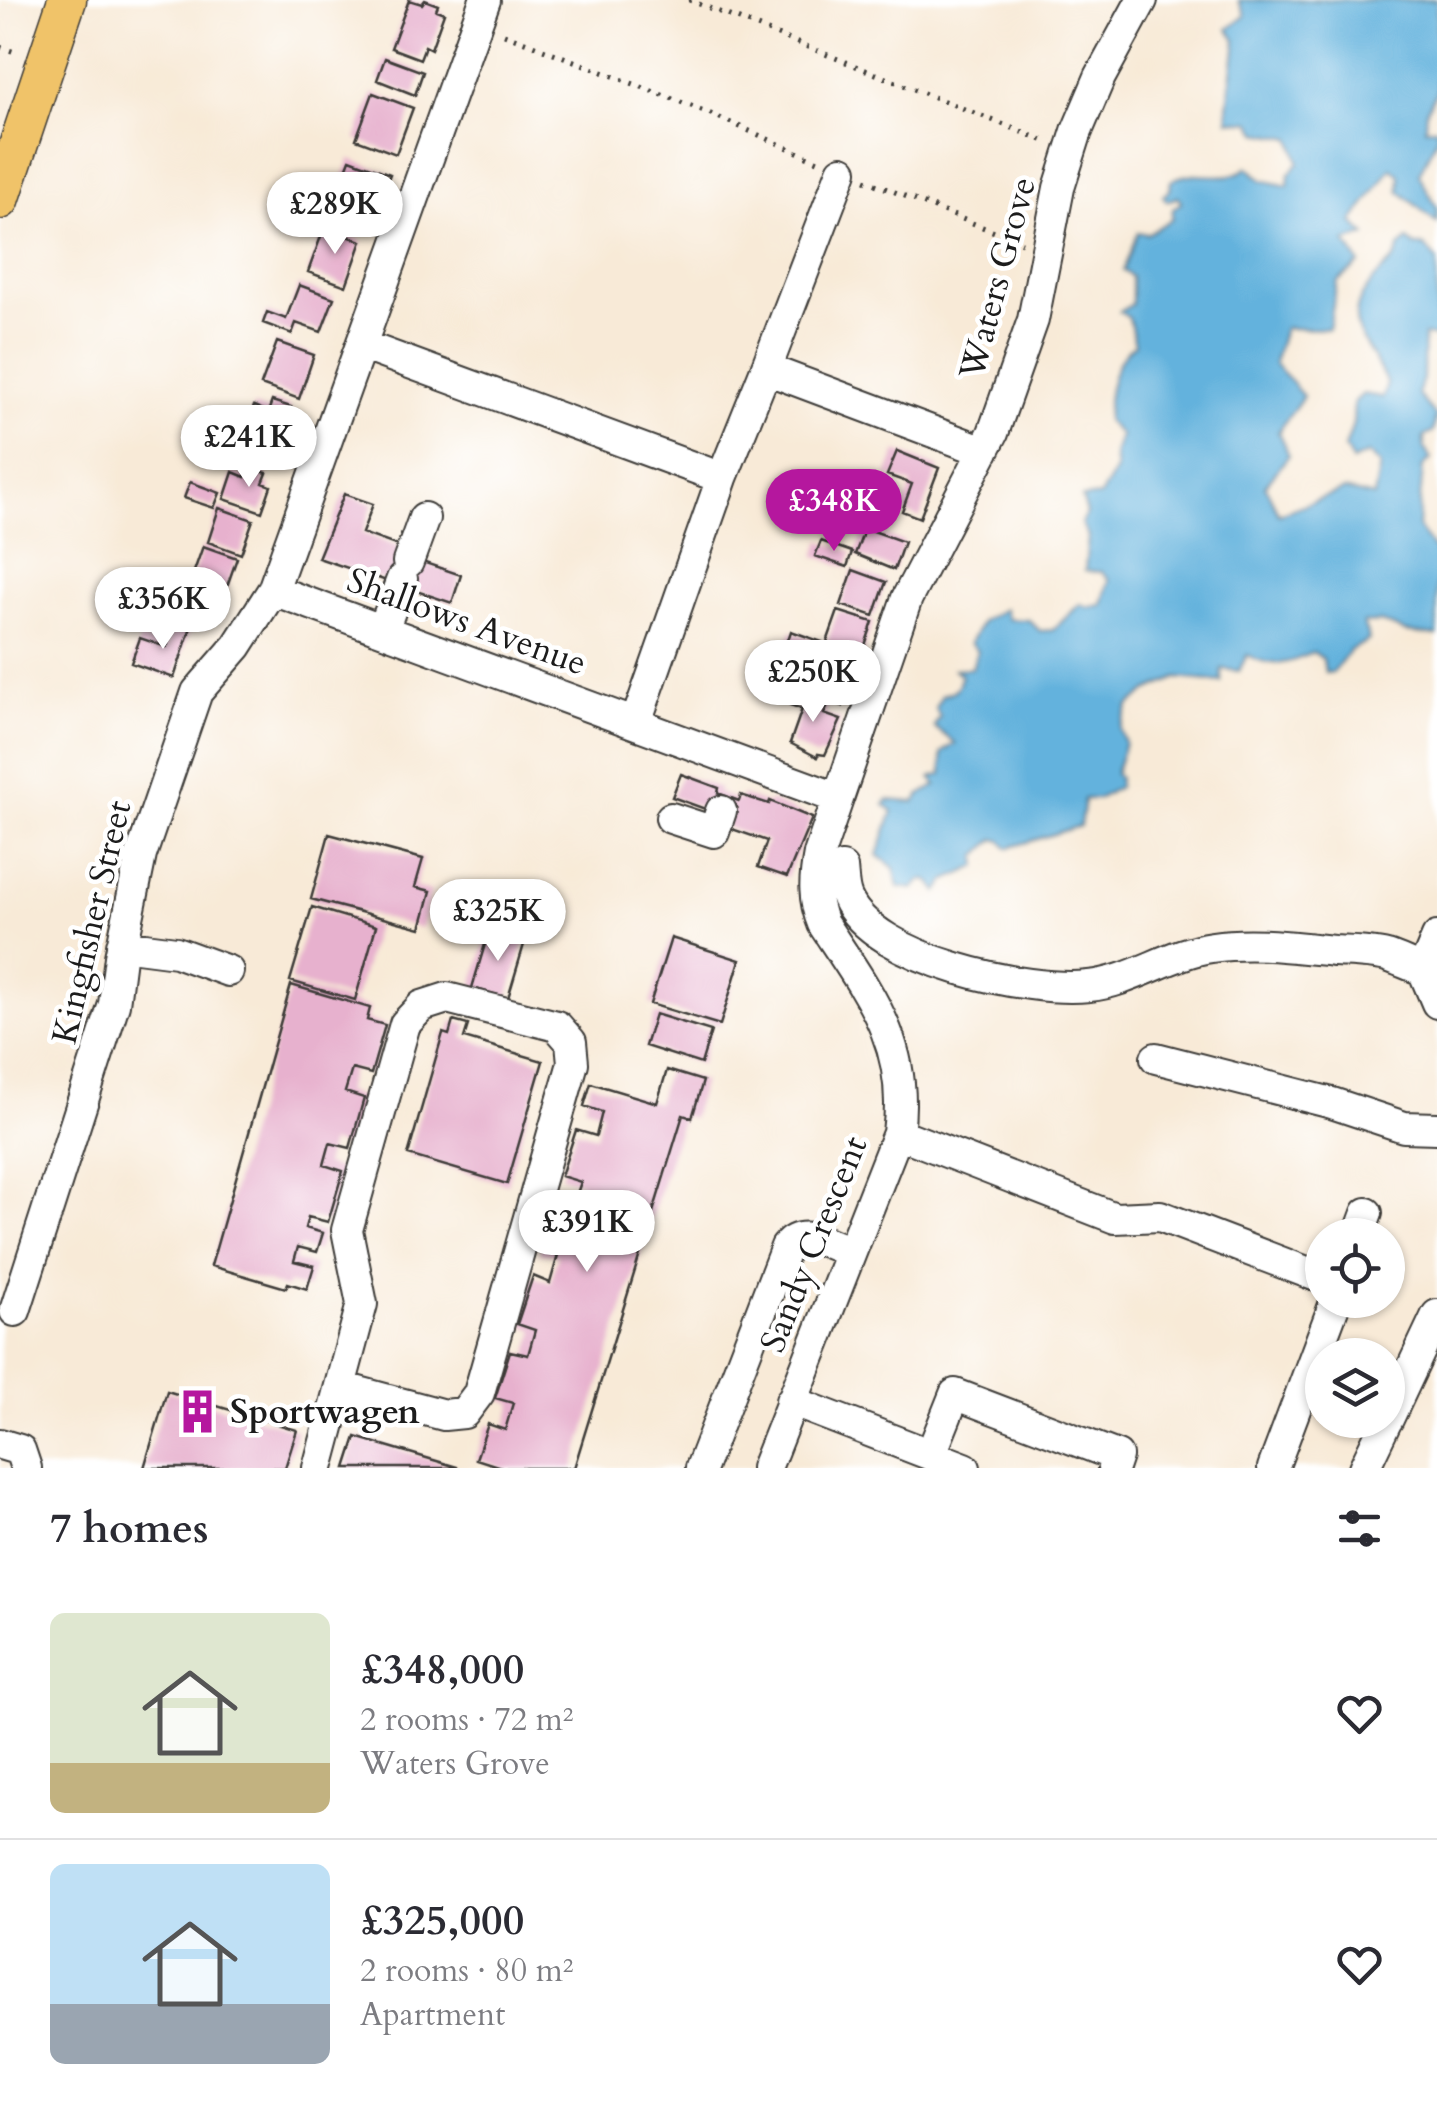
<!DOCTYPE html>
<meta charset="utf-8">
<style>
:root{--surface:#fff;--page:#f2f2f3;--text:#2b2b33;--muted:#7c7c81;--line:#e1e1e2;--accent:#b5179e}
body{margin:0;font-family:Cardo,serif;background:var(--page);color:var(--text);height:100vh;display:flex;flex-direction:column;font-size:38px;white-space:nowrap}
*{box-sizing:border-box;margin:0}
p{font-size:32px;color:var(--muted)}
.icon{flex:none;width:55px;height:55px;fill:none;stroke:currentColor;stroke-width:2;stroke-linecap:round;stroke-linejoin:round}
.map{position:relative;height:1468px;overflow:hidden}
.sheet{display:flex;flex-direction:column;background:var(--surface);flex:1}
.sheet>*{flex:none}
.tools{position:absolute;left:1305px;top:1218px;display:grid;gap:20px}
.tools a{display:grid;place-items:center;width:100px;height:100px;border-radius:50%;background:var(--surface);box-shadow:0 2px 8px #0004;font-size:50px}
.price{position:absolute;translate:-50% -85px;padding:0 22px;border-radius:35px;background:#fff;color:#222;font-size:32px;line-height:65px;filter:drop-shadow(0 2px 5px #0008)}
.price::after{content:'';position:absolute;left:50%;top:60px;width:30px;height:22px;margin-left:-15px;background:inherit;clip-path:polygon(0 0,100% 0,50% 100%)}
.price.on{background:var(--accent);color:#fff}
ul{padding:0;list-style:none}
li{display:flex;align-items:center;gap:30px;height:250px;padding:0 50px}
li+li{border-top:2px solid var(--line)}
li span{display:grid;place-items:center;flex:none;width:280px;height:200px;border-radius:15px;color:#555}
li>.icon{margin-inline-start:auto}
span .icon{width:120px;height:120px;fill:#fffc;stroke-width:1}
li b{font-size:42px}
h2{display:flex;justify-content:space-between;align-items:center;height:120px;padding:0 50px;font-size:42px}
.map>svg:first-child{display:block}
.water{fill:#63b2dd;stroke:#40677c;stroke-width:2.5}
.building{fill:#e7b1ce}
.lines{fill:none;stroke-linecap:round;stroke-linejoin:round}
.minor-casing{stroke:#3d3b38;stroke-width:34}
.major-casing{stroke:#3d3b38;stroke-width:41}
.path{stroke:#3d3b38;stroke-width:5;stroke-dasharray:2.5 8;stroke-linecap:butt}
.minor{stroke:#fff;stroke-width:30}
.major{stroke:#f0c369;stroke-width:38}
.labels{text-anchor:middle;stroke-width:9;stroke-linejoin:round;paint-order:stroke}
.street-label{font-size:35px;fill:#1c1c1c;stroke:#fff}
.poi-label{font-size:35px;font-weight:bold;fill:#1c1c1c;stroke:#fff;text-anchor:start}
</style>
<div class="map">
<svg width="1437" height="1468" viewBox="0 0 1437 1468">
<rect width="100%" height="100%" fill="#fff"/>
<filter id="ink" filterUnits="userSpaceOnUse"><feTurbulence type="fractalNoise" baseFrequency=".01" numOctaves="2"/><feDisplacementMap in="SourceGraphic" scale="20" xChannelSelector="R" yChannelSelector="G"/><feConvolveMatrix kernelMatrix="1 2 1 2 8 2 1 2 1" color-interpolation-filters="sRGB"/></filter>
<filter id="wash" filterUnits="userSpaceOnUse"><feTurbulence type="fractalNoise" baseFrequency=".0048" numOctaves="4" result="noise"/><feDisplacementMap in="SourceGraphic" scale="40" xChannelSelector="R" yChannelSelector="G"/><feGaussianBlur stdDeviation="2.25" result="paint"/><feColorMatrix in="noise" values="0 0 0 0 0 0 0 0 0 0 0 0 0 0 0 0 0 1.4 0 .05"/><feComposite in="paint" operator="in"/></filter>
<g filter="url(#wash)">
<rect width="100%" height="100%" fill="#f8ead7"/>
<path class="water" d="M1238,0H1437V91L1426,110L1425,128H1437V137L1419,174L1437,208V223L1399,191L1400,175L1391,168L1353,222L1366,235L1346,242L1360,264L1337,282L1329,329L1284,328L1274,363L1303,396L1278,432L1289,455L1265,486L1279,514L1344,490L1374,497L1380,465L1368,454L1352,461L1345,448L1353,424L1354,402L1363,394L1383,397L1387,384C1365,335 1333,321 1381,272C1390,263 1397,260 1399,247L1408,240L1415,246H1425L1437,261V337L1424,335L1423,379L1418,395L1436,416L1433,432L1424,437V448L1431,459L1423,466L1418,527L1437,555V636L1405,632L1381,622L1363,623L1369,640L1349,651L1333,672L1325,673L1323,659L1313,652C1288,665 1272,668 1247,655L1239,671L1222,669L1221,682L1177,678L1147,691L1129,706L1120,729L1125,743L1115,774L1119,778L1118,787L1098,799H1084L1080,826L1008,848L1002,841L995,839L977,856L978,866L947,880L938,892L930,881L923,879L913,889L899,887L894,868L878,855L893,811L885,805L887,800L915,802L920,795L937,785L931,778L942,774V753L955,743L934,727L940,716L935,708L942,695C954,692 959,689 961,676L954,669L972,668L977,651L970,643L982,621L1004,609L1008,619L1029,620L1040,631L1053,630L1080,604L1088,607L1102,605L1109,579L1102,572L1085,571L1088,536L1081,523L1087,513L1082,498L1100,496L1116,470L1114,455L1120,435L1106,421C1108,395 1111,360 1135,344L1129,318L1120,312L1132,304V277L1123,271L1138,232L1147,234L1172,219L1173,209L1181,203L1178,197L1167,201L1163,196L1170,190L1171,181C1194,166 1226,186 1248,167L1262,180L1288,186L1289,174L1299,162L1292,138L1258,132L1252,122L1229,120L1228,106L1236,40L1228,29L1245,16Z"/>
<g id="blocks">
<path class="building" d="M409,0L422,4L425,0L438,5L436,10L444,13L431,49L425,46L420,59L391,48Z
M385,58L423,72L415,95L377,80Z
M373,93L413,108L396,154L356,139Z
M350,159L390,174L372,220L332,206Z
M324,228L362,241L346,286L308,272Z
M299,285L334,298L321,332L296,323L292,334L263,323L267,312L286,319Z
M277,342L314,355L299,399L261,385Z
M272,401L291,407L287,418L291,420L275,464L237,450L254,406L268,412Z
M897,451L939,468L920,518L902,511L912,484L887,475Z
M248,467L267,473L263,483L271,486L262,512L224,499L233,472L245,477Z
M190,482L220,493L214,508L184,498Z
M865,482L881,487L871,520L853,513Z
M344,494L373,504L362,533L401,547L419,561L461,575L452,603L318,558Z
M219,508L253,520L241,554L208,542Z
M865,528L904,542L894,570L855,554Z
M821,541L852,552L847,567L815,556Z
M203,546L237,558L225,592L191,580Z
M853,570L886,582L874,616L841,605Z
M182,595L213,606L207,624L176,613Z
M838,611L873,622L861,657L826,645Z
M175,622L191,627L174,678L131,663L140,638L166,647Z
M791,631L822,642L816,658L786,646Z
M814,667L852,681L843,706L804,691Z
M796,690L829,702L824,714L841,720L825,755L818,754L817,757L790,743L802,709L790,705Z
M681,774L719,788L718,793L739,801L741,795L769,804L770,801L812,818L787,877L758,867L767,841L729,828L711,811L672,797Z
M329,834L423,859L415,887L431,891L421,928L311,899Z
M312,907L376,926L355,1000L290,981Z
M489,931L525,941L508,998L472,988Z
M671,938L740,960L720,1025L650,1004Z
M291,985L370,1008L367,1020L385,1025L371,1074L352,1069L345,1092L364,1098L350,1148L330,1143L324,1165L343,1171L328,1222L308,1217L305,1228L323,1233L317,1252L298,1247L294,1261L314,1266L307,1289L288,1283L286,1288L211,1266Z
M655,1014L711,1031L701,1064L645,1046Z
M453,1021L468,1025L464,1038L543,1061L507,1184L408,1155L443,1033L449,1035Z
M667,1070L703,1081L692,1118L683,1115L574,1468H504L476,1459L488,1424L505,1430L513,1403L495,1398L510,1351L528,1355L535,1330L517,1324L533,1276L550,1283L558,1255L539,1253L556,1202L572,1208L581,1182L561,1176L576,1130L596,1136L602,1112L584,1106L591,1083L657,1103Z
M167,1391L297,1430L285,1468H144Z
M356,1437L457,1467V1468H346Z"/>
</g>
</g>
<g filter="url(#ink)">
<use href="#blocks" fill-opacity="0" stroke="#3d3b38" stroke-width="2.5"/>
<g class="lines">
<defs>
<path id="minor" d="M361,345L485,0
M766,369L842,171
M408,562L424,518
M273,590L837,798
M383,630L402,579
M636,722L722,478L766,369L984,451
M671,818L714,832L721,811
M842,868C843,877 843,889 847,898C874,960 1028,993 1089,986C1132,982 1169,953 1212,947C1253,941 1293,947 1334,951C1351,952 1370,952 1387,956C1399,960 1411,966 1423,970L1437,1003
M122,945L176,952L228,971
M1423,970L1437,937
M1156,1058L1332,1103L1404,1127L1437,1128
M898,1133C910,1045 869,994 823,924C813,899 814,880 819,854L907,598L993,433L1033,320L1059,188L1077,131L1100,77L1142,0
M1359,1235L1367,1213
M15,1311L114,1004L120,957L141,855L197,692L237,646L273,590L361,345L722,478
M791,1401L965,1468
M1388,1419L1437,1315
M0,1444L20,1450L26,1468
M931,1454L955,1394L1117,1456L1113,1468
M318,1468L362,1304L347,1230L405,1024L422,1006L447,998L557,1026L571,1042L573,1063L479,1393L464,1413L444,1415L340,1387
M701,1468L786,1247C802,1226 830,1245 851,1252
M766,1468L898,1133L1115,1218L1160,1216L1322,1278
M1273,1468L1336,1300
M1364,1468L1387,1420"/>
<path id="major" d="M0,200L67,0"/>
</defs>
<use href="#minor" class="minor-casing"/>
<use href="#major" class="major-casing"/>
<path class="path" d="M689,0L1045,141
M504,34L704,111L818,161
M0,47L15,52
M865,180L1022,243"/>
<use href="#minor" class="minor"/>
<use href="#major" class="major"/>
</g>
</g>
<defs>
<symbol id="building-bare" viewBox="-9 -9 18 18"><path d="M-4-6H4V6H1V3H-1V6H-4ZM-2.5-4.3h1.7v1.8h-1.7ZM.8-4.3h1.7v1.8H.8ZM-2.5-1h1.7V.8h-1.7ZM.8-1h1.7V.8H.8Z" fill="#b5179e" stroke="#fff" stroke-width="2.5" paint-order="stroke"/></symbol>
</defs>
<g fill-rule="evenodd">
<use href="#building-bare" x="166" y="1380" width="63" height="63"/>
</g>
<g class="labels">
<g class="street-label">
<text transform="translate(997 278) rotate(-75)" y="12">Waters Grove</text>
<text transform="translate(467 621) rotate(20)" y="12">Shallows Avenue</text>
<text transform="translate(91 922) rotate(-77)" y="12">Kingfisher Street</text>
<text transform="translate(813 1244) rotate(-68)" y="12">Sandy Crescent</text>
</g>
<g class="poi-label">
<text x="230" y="1423">Sportwagen</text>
</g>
</g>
</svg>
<div class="tools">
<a><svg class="icon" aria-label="locate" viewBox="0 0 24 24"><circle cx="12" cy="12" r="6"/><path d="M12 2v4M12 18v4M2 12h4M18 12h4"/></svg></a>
<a><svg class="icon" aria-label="layers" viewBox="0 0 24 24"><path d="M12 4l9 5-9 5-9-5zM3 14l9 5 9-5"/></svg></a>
</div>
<b class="price" style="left:335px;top:257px">£289K</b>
<b class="price" style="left:249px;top:490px">£241K</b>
<b class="price on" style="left:834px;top:554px">£348K</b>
<b class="price" style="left:163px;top:652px">£356K</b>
<b class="price" style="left:813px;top:725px">£250K</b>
<b class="price" style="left:498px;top:964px">£325K</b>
<b class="price" style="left:587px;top:1275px">£391K</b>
</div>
<section class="sheet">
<h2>7 homes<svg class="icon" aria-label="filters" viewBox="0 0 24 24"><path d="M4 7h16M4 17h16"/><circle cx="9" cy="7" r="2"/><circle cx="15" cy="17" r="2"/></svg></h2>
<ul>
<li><span style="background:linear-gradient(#dfe7d0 75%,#c2b280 0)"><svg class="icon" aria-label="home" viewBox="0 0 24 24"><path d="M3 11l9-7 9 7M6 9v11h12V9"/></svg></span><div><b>£348,000</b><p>2 rooms · 72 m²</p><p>Waters Grove</p></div><svg class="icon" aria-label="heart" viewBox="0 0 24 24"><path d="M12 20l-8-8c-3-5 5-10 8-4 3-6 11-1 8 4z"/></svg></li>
<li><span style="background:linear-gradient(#bfe0f5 70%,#9aa5b1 0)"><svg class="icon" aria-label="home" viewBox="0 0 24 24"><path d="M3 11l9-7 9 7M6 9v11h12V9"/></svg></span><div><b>£325,000</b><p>2 rooms · 80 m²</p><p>Apartment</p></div><svg class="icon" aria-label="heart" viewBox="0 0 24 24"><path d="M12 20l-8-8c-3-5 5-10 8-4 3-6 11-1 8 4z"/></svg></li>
</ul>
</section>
